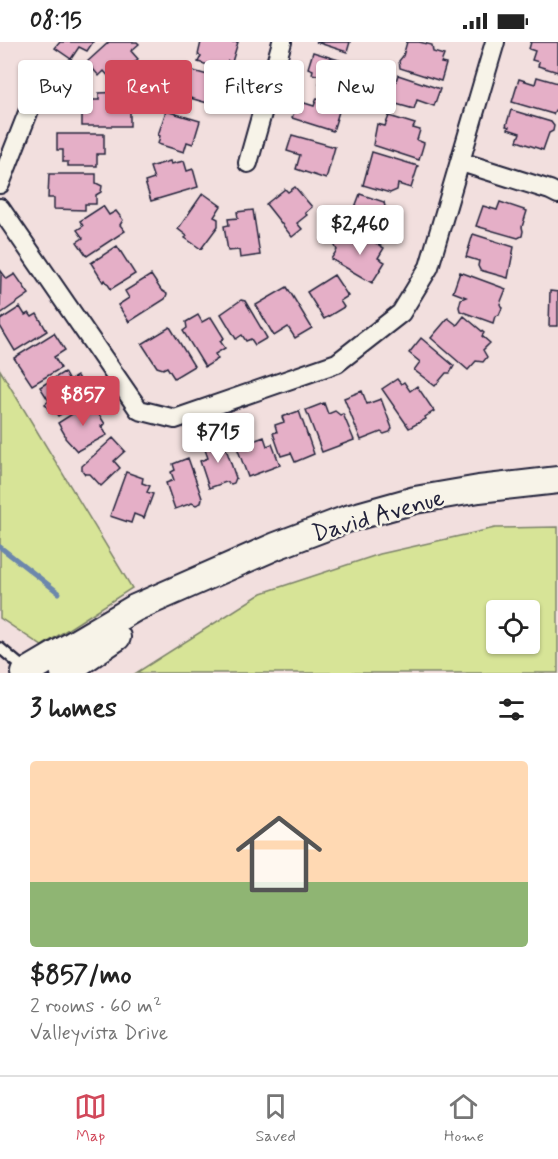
<!DOCTYPE html>
<meta charset="utf-8">
<style>
:root{--surface:#fff;--page:#f2f2f2;--text:#222;--muted:#767676;--line:#e0e0e0;--accent:#d1495b}
body{margin:0;font-family:Mynerve,sans-serif;background:var(--page);color:var(--text);height:100vh;display:flex;flex-direction:column;font-size:22px;white-space:nowrap}
*{box-sizing:border-box;margin:0}
p{font-size:20px;color:var(--muted)}
.icon{flex:none;width:33px;height:33px;fill:none;stroke:currentColor;stroke-width:2;stroke-linecap:round;stroke-linejoin:round}
.map{position:relative;height:631px;overflow:hidden}
.panel{display:flex;flex-direction:column;background:var(--surface);flex:1}
.panel>*{flex:none}
.hud{position:absolute;left:18px;top:18px;width:522px;height:54px;display:flex;gap:12px}
.buttons{position:absolute;left:486px;top:558px;display:grid;gap:12px}
.buttons a{display:grid;place-items:center;width:54px;height:54px;border-radius:6px;background:var(--surface);box-shadow:0 2px 4px #0004;font-size:30px}
.price{position:absolute;translate:-50% -51px;padding:0 14px;border-radius:6px;background:#fff;color:#222;font-size:20px;line-height:39px;filter:drop-shadow(0 2px 3px #0008)}
.price::after{content:'';position:absolute;left:50%;top:36px;width:18px;height:14px;margin-left:-9px;background:inherit;clip-path:polygon(0 0,100% 0,50% 100%)}
.price.on{background:var(--accent);color:#fff}
ul{padding:0;list-style:none}
li{display:grid;align-content:center;gap:12px;height:318px;padding:0 30px}
li+li{border-top:2px solid var(--line)}
li span{display:grid;place-items:center;height:186px;border-radius:6px;color:#555}
li>.icon{margin-inline-start:auto}
span .icon{width:108px;height:108px;fill:#fffc;stroke-width:1}
li b{font-size:26px}
h2{display:flex;justify-content:space-between;align-items:center;height:72px;padding:0 30px;font-size:26px}
.tag{padding:0 21px;border-radius:6px;background:var(--surface);box-shadow:0 2px 4px #0004;font-size:21px;line-height:54px}
.tag.on{background:var(--accent);color:#fff}
.status{display:flex;justify-content:space-between;align-items:center;height:42px;padding:0 30px;background:var(--surface);direction:ltr}
.status svg{height:16px;fill:currentColor}
.menu{display:flex;justify-content:space-around;align-items:center;height:84px;border-top:2px solid var(--line);background:var(--surface);font-size:16px;color:var(--muted)}
.menu a{display:grid;justify-items:center;gap:3px}
.menu .on{color:var(--accent)}
.map>svg:first-child{display:block}
.green{fill:#d7e497;stroke:#7c8369;stroke-width:1.5;fill-rule:evenodd}
.lines{fill:none;stroke-linecap:round;stroke-linejoin:round}
.stream{stroke:#6c87ac;stroke-width:5}
.building{fill:#e5afc7;stroke:#22223b;stroke-width:1.5}
.service-casing{stroke:#22223b;stroke-width:14}
.minor-casing{stroke:#22223b;stroke-width:22}
.secondary-casing{stroke:#22223b;stroke-width:30}
.service{stroke:#f7f3e8;stroke-width:9}
.minor{stroke:#f7f3e8;stroke-width:18}
.secondary{stroke:#f7f3e8;stroke-width:26}
.labels{text-anchor:middle;stroke-width:5;stroke-linejoin:round;paint-order:stroke}
.street-label{font-size:24px;fill:#22223b;stroke:#f7f3e8}
</style>
<div class="status"><b>08:15</b><svg viewBox="0 0 49 12"><path d="M0 12V9h3v3zM5 12V6h3v6zM10 12V3h3v9zM15 12V0h3v12zM26 1h20v11H26zM47 4h2v5h-2z"/></svg></div>
<div class="map">
<svg width="558" height="631" viewBox="0 0 558 631">
<rect width="100%" height="100%" fill="#f2dfde"/>
<filter id="ink" filterUnits="userSpaceOnUse"><feTurbulence type="fractalNoise" baseFrequency=".0167" numOctaves="2"/><feDisplacementMap in="SourceGraphic" scale="12" xChannelSelector="R" yChannelSelector="G"/><feConvolveMatrix kernelMatrix="1 2 1 2 8 2 1 2 1" color-interpolation-filters="sRGB"/></filter>
<g filter="url(#ink)">
<path class="green" d="M0,328L132,546L42,604L0,576Z
M558,485V631H136L262,551L380,512L495,486ZM530,568V602H496V568Z"/>
<g class="lines">
<path class="stream" d="M0,505L59,551"/>
</g>
<path class="building" d="M60,0H93L87,9L79,5L71,17L55,6Z
M109,0H137L139,2L131,9L138,17L119,34L116,30L110,36L104,29L99,34L87,20Z
M201,0H238L232,20L228,19L225,28L198,20L201,14L198,13Z
M316,0H350L347,10Z
M407,0H419L432,3L433,10L444,13L441,21L446,22L441,39L400,26L399,19L403,14Z
M531,0H558V30L538,24L539,20L532,18L535,9L529,7Z
M313,10L352,22L354,26L352,32L349,33L344,50L319,42L322,34L312,32L313,28L308,26Z
M183,26L211,34L208,43L223,47L218,64L176,52L174,49L176,44L178,43Z
M398,33L440,47L434,64L417,58L414,67L389,60Z
M537,35L558,41V67L555,68L553,72L512,60L519,37L535,42Z
M124,50V67H130V84H82V58H99V51Z
M317,56L341,63L333,89L292,76L298,59L314,64Z
M511,68L551,80L554,84L553,89L549,91L543,108L517,99L520,91L508,87L509,85L506,84Z
M166,69L200,79L193,102L187,100L184,110L158,102L160,94L158,93Z
M389,74L415,82L413,86L420,88L417,98L424,101L419,118L373,103L377,82L385,84Z
M57,92H104V112H97V124H68V120H63V108H57Z
M292,93L335,105L326,137L296,127L300,113L287,109Z
M372,110L418,124L411,146L398,142L397,148L390,151L363,143Z
M170,119L171,122L184,119L187,129L193,127L198,145L151,159L145,140L154,137L150,125Z
M49,132H96V141L102,144L101,150L96,153V162H85V168L54,167V156H48Z
M295,145L312,165L305,171L307,173L297,181L302,187L292,195L266,162L285,147L288,150Z
M203,151L221,164L214,175L218,177V184L201,207L185,196L187,194L178,187Z
M360,152L384,160L385,165L398,169L396,176L401,178L395,196L352,182L353,178L351,176Z
M500,160L527,169L522,185L523,189L522,194L518,196L476,184L483,164L497,168Z
M103,164L109,173L116,169L123,178L120,183L125,189L87,214L77,200L83,196L77,188L83,184L80,179Z
M253,168L260,213L240,216L239,208L228,209L224,184L229,183L228,177L238,176L237,170Z
M346,192L357,198L361,192L384,206L378,216L385,220L372,241L331,217L337,208L334,202L337,198H343Z
M473,192L514,205L508,236L480,228L478,224L479,219L466,215Z
M117,204L135,232L111,247L105,238L103,240L91,221Z
M1,229L7,237L15,232L29,252L0,272Z
M460,230L506,247L500,262L502,266L499,273L495,274L493,281L460,269L459,265L461,257L466,255L453,250Z
M151,233L161,248L167,252L165,257L129,280L118,263L129,256L125,249Z
M334,233L348,254L340,259L344,265L324,277L307,250Z
M287,245L312,286L295,296L288,285L274,294L256,263Z
M550,249L558,250V284H549Z
M241,258L245,259L267,296L255,303L251,297L246,299L242,293L236,297L221,272Z
M20,265L25,273L29,271L32,275L37,272L47,289L15,309L0,284V278Z
M198,273L202,280L211,275L224,296L220,299L225,306L215,312L218,317L205,325L183,289L187,286L186,280Z
M464,274L484,291L482,294L490,301L483,308L487,315L483,320L476,319L468,328L431,296L448,276L457,283Z
M170,285L194,324L174,336L167,325L163,327L157,325L142,302Z
M54,291L65,308L54,315L61,326L32,343L14,316Z
M421,296L454,324L450,331H446L435,344L414,328L420,320L409,311Z
M64,330L69,339L77,334L90,355L58,374L52,365L48,367L45,362L49,359L40,345Z
M397,337L401,342L404,340L410,349L417,344L434,369L425,375L426,377L409,386L382,347Z
M362,349L367,362L381,357L392,386L390,390L384,392L381,390L361,398L344,356Z
M91,360L105,382L101,384L107,393L77,409L65,396V393L58,381Z
M324,361L328,372L335,369L340,373L343,372L354,398L322,410L306,368Z
M299,369L314,412L295,420L291,411L281,414L273,391L277,390L275,383L284,380L282,375Z
M248,385L253,399L264,395L267,404L272,402L280,423L248,435L232,392Z
M222,395L236,436L234,441L231,442L226,440L209,446L200,419L208,416L203,402Z
M113,396L125,409L114,419L120,426L101,444L90,432H85L82,428V424Z
M188,416L202,456L201,461L196,463L192,461L175,467L166,441L174,438L171,430L175,428L173,422Z
M126,430L143,436L142,441L150,444L147,450L153,452L144,476L134,472L131,481L110,474Z"/>
<g class="lines">
<defs>
<path id="service" d="M0,606L26,628"/>
<path id="minor" d="M461,120L550,148L558,152
M248,121L282,0
M0,142L31,63
M0,166L139,368L175,377L337,321L401,271L429,225L495,0"/>
<path id="secondary" d="M25,631L135,566L276,504L347,477L415,458L479,447L558,438
M64,631L117,595"/>
</defs>
<use href="#service" class="service-casing"/>
<use href="#minor" class="minor-casing"/>
<use href="#secondary" class="secondary-casing"/>
<use href="#service" class="service"/>
<use href="#minor" class="minor"/>
<use href="#secondary" class="secondary"/>
</g>
</g>
<g class="labels">
<g class="street-label">
<text transform="translate(378 473) rotate(-16)" y="8">David Avenue</text>
</g>
</g>
</svg>
<div class="buttons">
<a><svg class="icon" aria-label="locate" viewBox="0 0 24 24"><circle cx="12" cy="12" r="6"/><path d="M12 2v4M12 18v4M2 12h4M18 12h4"/></svg></a>
</div>
<b class="price" style="left:360px;top:214px">$2,460</b>
<b class="price on" style="left:83px;top:385px">$857</b>
<b class="price" style="left:218px;top:422px">$715</b>
<div class="hud">
<a class="tag">Buy</a>
<a class="tag on">Rent</a>
<a class="tag">Filters</a>
<a class="tag">New</a>
</div>
</div>
<section class="panel">
<h2>3 homes<svg class="icon" aria-label="filters" viewBox="0 0 24 24"><path d="M4 7h16M4 17h16"/><circle cx="9" cy="7" r="2"/><circle cx="15" cy="17" r="2"/></svg></h2>
<ul>
<li><span style="background:linear-gradient(#ffd9b3 65%,#8fb573 0)"><svg class="icon" aria-label="home" viewBox="0 0 24 24"><path d="M3 11l9-7 9 7M6 9v11h12V9"/></svg></span><div><b>$857/mo</b><p>2 rooms · 60 m²</p><p>Valleyvista Drive</p></div></li>
</ul>
</section>
<nav class="menu">
<a class="on"><svg class="icon" aria-label="map" viewBox="0 0 24 24"><path d="M3 6l6-2 6 2 6-2v14l-6 2-6-2-6 2zM9 4v14M15 6v14"/></svg>Map</a>
<a><svg class="icon" aria-label="saved" viewBox="0 0 24 24"><path d="M7 4h10v16l-5-4-5 4z"/></svg>Saved</a>
<a><svg class="icon" aria-label="home" viewBox="0 0 24 24"><path d="M3 11l9-7 9 7M6 9v11h12V9"/></svg>Home</a>
</nav>
